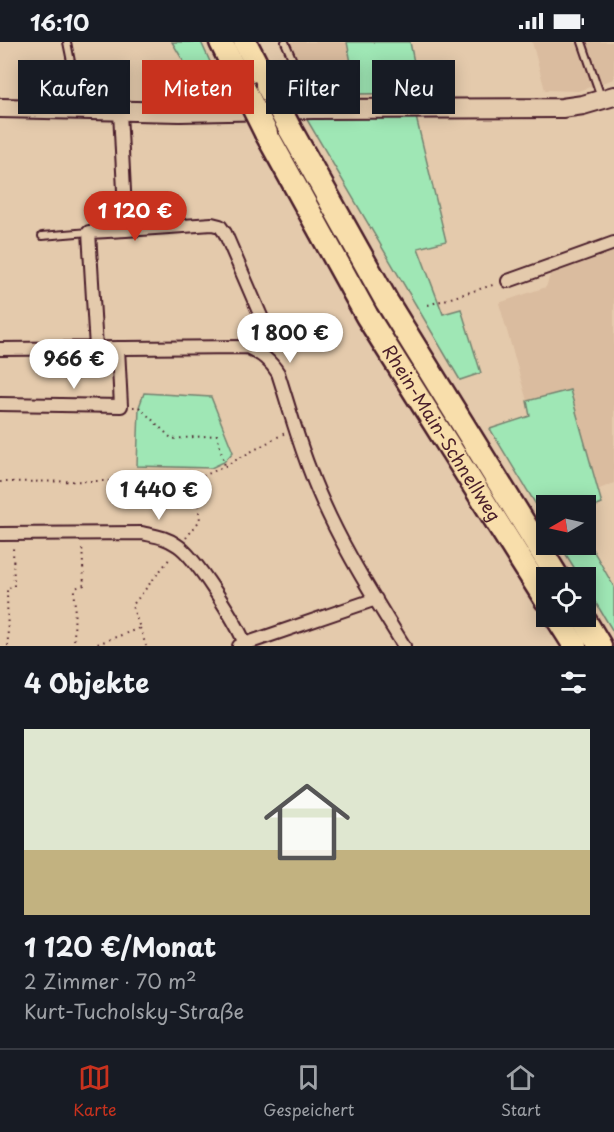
<!DOCTYPE html>
<html lang="de">
<meta charset="utf-8">
<style>
:root{--surface:#171b24;--page:#20242c;--text:#f1f3f6;--muted:#9ea1a6;--line:#363941;--accent:#c8321e}
body{margin:0;font-family:"Playpen Sans",sans-serif;background:var(--page);color:var(--text);height:100vh;display:flex;flex-direction:column;font-size:22px;white-space:nowrap}
*{box-sizing:border-box;margin:0}
p{font-size:20px;color:var(--muted)}
.icon{flex:none;width:33px;height:33px;fill:none;stroke:currentColor;stroke-width:2;stroke-linecap:round;stroke-linejoin:round}
.map{position:relative;height:604px;overflow:hidden}
.sheet{display:flex;flex-direction:column;background:var(--surface);flex:1}
.sheet>*{flex:none}
.guide{position:absolute;left:18px;top:18px;width:579px;height:54px;display:flex;gap:12px}
.needle{width:39px;rotate:261deg}
.controls{position:absolute;left:536px;top:453px;display:grid;gap:12px}
.controls a{display:grid;place-items:center;width:60px;height:60px;border-radius:0px;background:var(--surface);box-shadow:0 3px 15px #0003;font-size:30px}
.price{position:absolute;translate:-50% -51px;padding:0 14px;border-radius:21px;background:#fff;color:#222;font-size:20px;line-height:39px;filter:drop-shadow(0 2px 3px #0008)}
.price::after{content:'';position:absolute;left:50%;top:36px;width:18px;height:14px;margin-left:-9px;background:inherit;clip-path:polygon(0 0,100% 0,50% 100%)}
.price.selected{background:var(--accent);color:#fff}
ul{padding:0;list-style:none}
li{display:grid;align-content:center;gap:12px;height:318px;padding:0 24px}
li span{display:grid;place-items:center;height:186px;border-radius:0px;color:#555}
li>.icon{margin-inline-start:auto}
span .icon{width:108px;height:108px;fill:#fffc;stroke-width:1}
li b{font-size:26px}
h2{display:flex;justify-content:space-between;align-items:center;height:72px;padding:0 24px;font-size:26px}
.tag{padding:0 21px;border-radius:0px;background:var(--surface);box-shadow:0 3px 15px #0003;font-size:21px;line-height:54px}
.tag.selected{background:var(--accent);color:#fff}
.status{display:flex;justify-content:space-between;align-items:center;height:42px;padding:0 30px;background:var(--surface);direction:ltr}
.status svg{height:16px;fill:currentColor}
.tab-bar{display:flex;justify-content:space-around;align-items:center;height:84px;border-top:2px solid var(--line);background:var(--surface);font-size:16px;color:var(--muted)}
.tab-bar a{display:grid;justify-items:center;gap:3px}
.tab-bar .selected{color:var(--accent)}
.map>svg:first-child{display:block}
.built{fill:#dabc9f}
.green{fill:#9fe7b5;stroke:#748370;stroke-width:1.5}
.lines{fill:none;stroke-linecap:round;stroke-linejoin:round}
.lane-casing{stroke:#4a1f2b;stroke-width:10}
.street-casing{stroke:#4a1f2b;stroke-width:16}
.secondary-casing{stroke:#4a1f2b;stroke-width:22}
.highway-casing{stroke:#4a1f2b;stroke-width:27}
.path{stroke:#4a1f2b;stroke-width:2;stroke-dasharray:1.5 4.5;stroke-linecap:butt}
.lane{stroke:#e4caac;stroke-width:6}
.street{stroke:#e4caac;stroke-width:12}
.secondary{stroke:#e4caac;stroke-width:18}
.highway{stroke:#f8deab;stroke-width:22}
.highway-bridge-casing{stroke:#4a1f2b;stroke-width:27;stroke-linecap:butt}
.highway-bridge{stroke:#f8deab;stroke-width:22}
.labels{text-anchor:middle;stroke-width:4.5;stroke-linejoin:round;paint-order:stroke}
.street-label{font-size:18px;fill:#4a1f2b;stroke:#e4caac}
</style>
<div class="status"><b>16:10</b><svg viewBox="0 0 49 12"><path d="M0 12V9h3v3zM5 12V6h3v6zM10 12V3h3v9zM15 12V0h3v12zM26 1h20v11H26zM47 4h2v5h-2z"/></svg></div>
<div class="map">
<svg width="614" height="604" viewBox="0 0 614 604">
<rect width="100%" height="100%" fill="#e4caac"/>
<filter id="ink" filterUnits="userSpaceOnUse"><feTurbulence type="fractalNoise" baseFrequency=".0167" numOctaves="2"/><feDisplacementMap in="SourceGraphic" scale="12" xChannelSelector="R" yChannelSelector="G"/><feConvolveMatrix kernelMatrix="1 2 1 2 8 2 1 2 1" color-interpolation-filters="sRGB"/></filter>
<g filter="url(#ink)">
<path class="built" d="M288,0H347L357,52H311Z
M532,0H614V37L578,49L545,48Z
M614,208V441L597,448L570,348L527,359L499,261L546,245L551,230Z"/>
<path class="green" d="M172,0H201L228,59H207Z
M347,0H410L420,51L357,52Z
M416,75L446,199L418,206L443,272L461,267L481,331L460,338L306,76Z
M570,348L602,462L585,469V464H546V479L490,387L530,374L527,359Z
M144,351L211,355L233,410L224,420L211,426L137,424L139,365Z
M585,494L614,545V591L585,543V536L580,535L560,503L585,502Z"/>
<g class="lines">
<defs>
<path id="lane" d="M67,0L80,64
M285,0L312,63
M582,0L601,55
M42,194L89,190"/>
<path id="street" d="M126,188L212,182L220,184L225,191L263,279L264,299L260,311
M508,239L614,201
M96,306L89,190L126,188L120,70
M0,307L247,305C261,312 270,318 278,331C288,362 297,395 309,426C332,489 369,548 404,604
M0,362L121,364L118,306
M0,492L142,491C155,494 166,495 177,503C195,514 237,581 245,602
M239,604L376,557"/>
<path id="secondary" d="M0,66L180,70L313,67L562,66L583,63L614,54"/>
<g id="highway">
<path d="M221,0L243,45"/>
<path d="M245,0L267,43"/>
<path d="M290,87L387,260L558,536"/>
<path id="s1" d="M266,91L367,274L546,558"/>
<path d="M556,574L575,604"/>
<path d="M582,574L600,604"/>
</g>
</defs>
<use href="#lane" class="lane-casing"/>
<use href="#street" class="street-casing"/>
<use href="#secondary" class="secondary-casing"/>
<use href="#highway" class="highway-casing"/>
<path class="path" d="M428,263L496,242
M133,365H139L172,397L217,393L225,424
M0,440L195,438
M186,496L200,478L195,438L225,424L285,391
M140,586L146,604
M8,604L7,546L14,545L13,504
M74,604L75,546L84,543L82,503
M92,604L140,586L132,564L171,515"/>
<use href="#lane" class="lane"/>
<use href="#street" class="street"/>
<use href="#secondary" class="secondary"/>
<use href="#highway" class="highway"/>
<defs>
<path id="highway-bridge" d="M267,43L290,87
M243,45L266,91"/>
</defs>
<use href="#highway-bridge" class="highway-bridge-casing"/>
<use href="#highway-bridge" class="highway-bridge"/>
</g>
</g>
<g class="labels">
<g class="street-label">
<text dy="6" stroke="none"><textPath href="#s1" startOffset="348">Rhein-Main-Schnellweg</textPath></text>
</g>
</g>
</svg>
<div class="controls">
<a><svg class="needle" viewBox="-14 -14 28 28"><path d="M0-13l5 13h-10z" fill="#e53935"/><path d="M0 13l5-13h-10z" fill="#9ea1a6"/></svg></a>
<a><svg class="icon" aria-label="locate" viewBox="0 0 24 24"><circle cx="12" cy="12" r="6"/><path d="M12 2v4M12 18v4M2 12h4M18 12h4"/></svg></a>
</div>
<b class="price selected" style="left:135px;top:200px">1 120 €</b>
<b class="price" style="left:290px;top:322px">1 800 €</b>
<b class="price" style="left:74px;top:348px">966 €</b>
<b class="price" style="left:159px;top:479px">1 440 €</b>
<div class="guide">
<a class="tag">Kaufen</a>
<a class="tag selected">Mieten</a>
<a class="tag">Filter</a>
<a class="tag">Neu</a>
</div>
</div>
<section class="sheet">
<h2>4 Objekte<svg class="icon" aria-label="filters" viewBox="0 0 24 24"><path d="M4 7h16M4 17h16"/><circle cx="9" cy="7" r="2"/><circle cx="15" cy="17" r="2"/></svg></h2>
<ul>
<li><span style="background:linear-gradient(#dfe7d0 65%,#c2b280 0)"><svg class="icon" aria-label="home" viewBox="0 0 24 24"><path d="M3 11l9-7 9 7M6 9v11h12V9"/></svg></span><div><b>1 120 €/Monat</b><p>2 Zimmer · 70 m²</p><p>Kurt-Tucholsky-Straße</p></div></li>
</ul>
</section>
<nav class="tab-bar">
<a class="selected"><svg class="icon" aria-label="map" viewBox="0 0 24 24"><path d="M3 6l6-2 6 2 6-2v14l-6 2-6-2-6 2zM9 4v14M15 6v14"/></svg>Karte</a>
<a><svg class="icon" aria-label="saved" viewBox="0 0 24 24"><path d="M7 4h10v16l-5-4-5 4z"/></svg>Gespeichert</a>
<a><svg class="icon" aria-label="home" viewBox="0 0 24 24"><path d="M3 11l9-7 9 7M6 9v11h12V9"/></svg>Start</a>
</nav>
